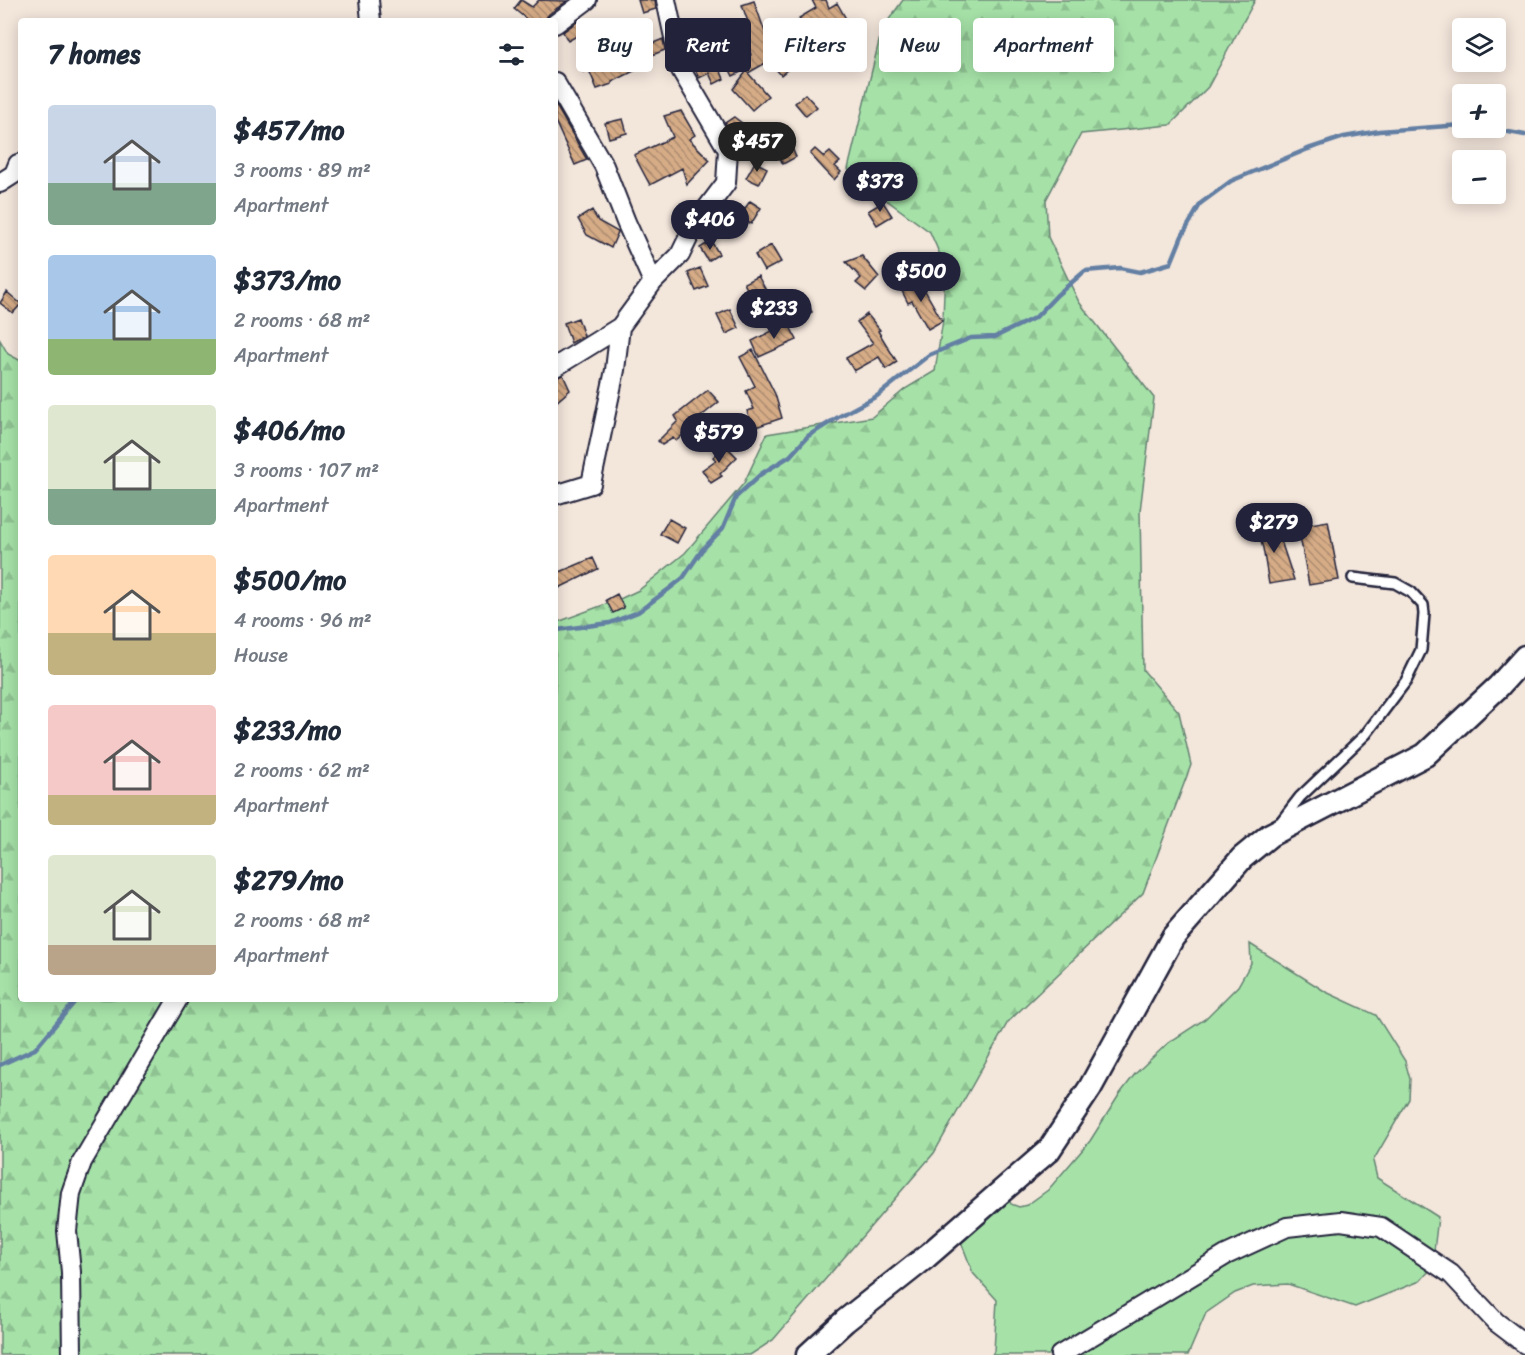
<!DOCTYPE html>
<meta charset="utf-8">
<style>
:root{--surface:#fff;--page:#f2f2f3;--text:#1f2937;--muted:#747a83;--accent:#22223b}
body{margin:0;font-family:Sriracha,sans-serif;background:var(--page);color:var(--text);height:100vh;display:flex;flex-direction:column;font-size:22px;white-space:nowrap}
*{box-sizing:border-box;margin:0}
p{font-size:20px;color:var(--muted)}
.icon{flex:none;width:33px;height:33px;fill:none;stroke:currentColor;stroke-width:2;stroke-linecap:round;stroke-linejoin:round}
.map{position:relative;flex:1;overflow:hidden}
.details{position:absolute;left:18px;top:18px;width:540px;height:984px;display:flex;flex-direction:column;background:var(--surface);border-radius:6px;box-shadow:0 3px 15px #0003}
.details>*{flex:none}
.banner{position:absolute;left:576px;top:18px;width:570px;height:54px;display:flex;gap:12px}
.controls{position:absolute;left:1452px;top:18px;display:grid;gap:12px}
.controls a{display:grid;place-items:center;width:54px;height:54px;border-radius:6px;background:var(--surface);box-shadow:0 3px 15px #0003;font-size:30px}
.price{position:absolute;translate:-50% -51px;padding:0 14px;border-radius:21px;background:var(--accent);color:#fff;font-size:20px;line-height:39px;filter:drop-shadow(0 2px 3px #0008)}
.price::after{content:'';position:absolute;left:50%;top:36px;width:18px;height:14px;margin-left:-9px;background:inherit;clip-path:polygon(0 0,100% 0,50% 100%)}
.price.active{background:#222;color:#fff}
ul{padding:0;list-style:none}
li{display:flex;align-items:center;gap:18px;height:150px;padding:0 30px}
li span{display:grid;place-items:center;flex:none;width:168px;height:120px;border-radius:6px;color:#555}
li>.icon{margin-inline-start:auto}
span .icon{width:72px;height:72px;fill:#fffc;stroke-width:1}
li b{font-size:26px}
h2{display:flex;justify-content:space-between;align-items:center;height:72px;padding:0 30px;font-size:26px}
.tag{padding:0 21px;border-radius:6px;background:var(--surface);box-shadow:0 3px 15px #0003;font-size:21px;line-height:54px}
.tag.active{background:var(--accent);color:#fff}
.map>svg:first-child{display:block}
.green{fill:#a6e2a8;stroke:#648272;stroke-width:1.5}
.forest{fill:url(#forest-firs);stroke:#648272;stroke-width:1.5}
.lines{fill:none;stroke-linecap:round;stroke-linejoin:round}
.stream{stroke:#637fa3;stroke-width:4.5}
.building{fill:url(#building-back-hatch);stroke:#22223b;stroke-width:1.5}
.service-casing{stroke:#22223b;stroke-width:14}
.minor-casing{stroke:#22223b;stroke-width:22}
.tertiary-casing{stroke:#22223b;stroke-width:27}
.service{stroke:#fff;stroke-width:9}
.minor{stroke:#fff;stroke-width:18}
.tertiary{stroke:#fff;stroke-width:22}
</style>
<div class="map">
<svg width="1525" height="1355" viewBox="0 0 1525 1355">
<defs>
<pattern id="forest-firs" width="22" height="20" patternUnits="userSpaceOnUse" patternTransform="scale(1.5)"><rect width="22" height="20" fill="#a6e2a8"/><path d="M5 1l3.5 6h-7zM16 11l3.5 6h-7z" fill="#8fc292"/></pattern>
<pattern id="building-back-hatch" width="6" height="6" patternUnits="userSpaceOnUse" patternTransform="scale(1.5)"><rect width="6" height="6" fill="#d6ac87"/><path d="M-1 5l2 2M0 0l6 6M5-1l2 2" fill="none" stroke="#ad8c70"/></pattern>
</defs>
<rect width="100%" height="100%" fill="#f3e6db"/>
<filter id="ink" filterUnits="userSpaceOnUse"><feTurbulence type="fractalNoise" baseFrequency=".0167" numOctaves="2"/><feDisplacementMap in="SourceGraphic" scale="12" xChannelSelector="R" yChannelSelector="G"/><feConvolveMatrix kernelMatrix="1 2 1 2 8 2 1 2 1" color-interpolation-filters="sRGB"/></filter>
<g filter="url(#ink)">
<path class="green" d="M1250,944L1326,992L1376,1015L1405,1061L1410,1079L1409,1099L1373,1161L1377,1178L1438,1217L1432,1268L1420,1281L1355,1307L1288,1284L1253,1286L1235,1293L1206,1313L1188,1355H992L994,1351L997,1300L973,1273L960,1239L1007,1196L1011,1204L1019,1207L1027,1205L1048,1190L1090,1141L1119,1095L1135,1074L1168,1043L1205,1019L1238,986L1251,963Z"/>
<path class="forest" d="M903,0H1255L1208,87L1170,125L1081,134L1046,200L1048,237L1079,302L1154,398L1140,511L1143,670L1179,712L1191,765L1143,893L1008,1022L934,1153L773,1340L750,1355H0V340L8,354L21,361V999H555V623L622,598L639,590L685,553L744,483L767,434L872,417L905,389L935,371L943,320L945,266L930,232L885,199L867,197L855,185L848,169L882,29Z"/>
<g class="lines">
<path class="stream" d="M1487,128L1525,135
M555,637L557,630L610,623L638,612L669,589L683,578L702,550L723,528L736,497L761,474L790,456L808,436L840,416L877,396L929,355L971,338L995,337L1036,317L1057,295L1085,271L1120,268L1140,272L1171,263L1182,236L1201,203L1231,181L1308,149L1344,137L1379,131L1462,125
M0,1065L35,1049L77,999"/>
</g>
<path class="building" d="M521,0L532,7L539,0L567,1L549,14L544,21H529L514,9Z
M638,0H655L656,9L642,13Z
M812,0H826L829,8L837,3L849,24L814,50L795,23L800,20L799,18L816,8Z
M754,1L766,35L771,32L779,50L793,65L781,75L769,61L748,73L768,96L752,110L733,89L749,68L733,76L729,68L751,55L742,27L749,25L742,5Z
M578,21L584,32L568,41L563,32Z
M641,26L646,46L663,39L665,50L634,62L638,69L612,82V84L597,89L589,70L583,72L580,62L600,54L607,70L628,59L622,32Z
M710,45L724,79L714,84L709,73L699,78L689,54Z
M805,94L817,107L806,116L795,103Z
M555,104L587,160L575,165L555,121Z
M681,111L695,135L689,139L710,160L687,184L682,168L650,185L634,155L673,137L664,116Z
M734,117L747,127L733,136L725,123Z
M623,119L627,133L609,138L605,123Z
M791,146L796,157L783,164L778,154Z
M815,149L824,157L830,152L840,162L835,166L841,172L834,180L810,154Z
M755,162L767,168L759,184L746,178Z
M750,201L761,208L751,224L739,217Z
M883,202L892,216L877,225L868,211Z
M592,210L598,221L618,232L611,248L587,235L578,219Z
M711,241L719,254L708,261L700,248Z
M771,245L781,262L764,271L755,255Z
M862,256L879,277L866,291L856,283L861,278L846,262Z
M700,268L708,286L696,291L688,273Z
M758,276L768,294L754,302L744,283Z
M918,278L942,321L928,329L912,301L908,303L900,287Z
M7,292L21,304L13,313L0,303Z
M803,297L812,312L800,319L791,304Z
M730,309L739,328L726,334L717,315Z
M867,314L880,330L878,331L897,362L886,369L879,357L854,371L846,358L873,343L857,322Z
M578,318L584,336L571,343L564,323Z
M788,323L797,340L759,357L752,341Z
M753,350L775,394L782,418L753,428L747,411L754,409L746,391L755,386L740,357Z
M563,375L570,390L555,403V378Z
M708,390L719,402L684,430L686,432L676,441L673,438L662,445L658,441L678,421L675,416Z
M726,446L737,457L720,474L722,476L711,483L702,470L716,460L713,457Z
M669,519L685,528L677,543L660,534Z
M1274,520L1294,580L1269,584L1263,548L1256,526Z
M1328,521L1339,580L1309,585L1298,526Z
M593,558L598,569L555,590V574Z
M617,594L624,608L613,613L606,600Z"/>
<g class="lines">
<defs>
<path id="service" d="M1280,823L1300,797L1366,734L1406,681L1421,650L1424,614L1423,605L1411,592L1395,583L1353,578"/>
<path id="minor" d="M369,0L371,21
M555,24L587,0
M555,82L604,166L626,222L653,282
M0,183L14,174L18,164L21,163
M555,367L620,327
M555,495L591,484L615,370L620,327L653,282L680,255L695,224L726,183L728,150L681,70L666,0
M72,1355L71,1272L67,1231L71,1193L82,1162L178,999
M1060,1355L1226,1255L1287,1227L1341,1221L1381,1227L1451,1274L1496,1322L1525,1344"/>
<path id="tertiary" d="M808,1355L845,1321L926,1257L1049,1150L1090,1088L1173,937L1242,858L1270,835L1425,755L1498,687L1525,657"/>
</defs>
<use href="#service" class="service-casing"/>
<use href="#minor" class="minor-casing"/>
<use href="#tertiary" class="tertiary-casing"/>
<use href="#service" class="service"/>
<use href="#minor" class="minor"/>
<use href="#tertiary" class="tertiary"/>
</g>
</g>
</svg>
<div class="controls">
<a><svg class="icon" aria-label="layers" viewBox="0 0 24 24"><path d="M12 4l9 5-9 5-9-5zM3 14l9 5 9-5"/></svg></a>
<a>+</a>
<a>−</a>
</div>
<b class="price active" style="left:757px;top:173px">$457</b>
<b class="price" style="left:880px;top:213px">$373</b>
<b class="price" style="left:710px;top:251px">$406</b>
<b class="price" style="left:921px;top:303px">$500</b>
<b class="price" style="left:774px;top:340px">$233</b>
<b class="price" style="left:719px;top:464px">$579</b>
<b class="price" style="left:1274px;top:554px">$279</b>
<div class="banner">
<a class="tag">Buy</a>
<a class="tag active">Rent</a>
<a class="tag">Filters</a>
<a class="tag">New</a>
<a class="tag">Apartment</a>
</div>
<section class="details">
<h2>7 homes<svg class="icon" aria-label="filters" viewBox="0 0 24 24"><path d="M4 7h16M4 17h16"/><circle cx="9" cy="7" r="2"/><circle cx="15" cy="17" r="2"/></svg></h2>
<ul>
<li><span style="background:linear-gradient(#c9d6e8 65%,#7fa58c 0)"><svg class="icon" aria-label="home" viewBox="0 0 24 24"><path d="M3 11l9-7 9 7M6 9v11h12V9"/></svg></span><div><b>$457/mo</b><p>3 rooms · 89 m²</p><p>Apartment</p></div></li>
<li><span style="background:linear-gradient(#a9c7e8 70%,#8fb573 0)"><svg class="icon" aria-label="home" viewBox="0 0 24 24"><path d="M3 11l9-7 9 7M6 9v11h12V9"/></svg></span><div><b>$373/mo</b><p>2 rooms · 68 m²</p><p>Apartment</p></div></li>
<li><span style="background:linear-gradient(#dfe7d0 70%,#7fa58c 0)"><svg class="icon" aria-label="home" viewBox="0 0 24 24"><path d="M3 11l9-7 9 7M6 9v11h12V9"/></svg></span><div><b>$406/mo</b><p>3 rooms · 107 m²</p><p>Apartment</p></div></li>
<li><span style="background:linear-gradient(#ffd9b3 65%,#c2b280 0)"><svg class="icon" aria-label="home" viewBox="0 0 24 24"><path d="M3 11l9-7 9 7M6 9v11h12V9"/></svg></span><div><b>$500/mo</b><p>4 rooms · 96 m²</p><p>House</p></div></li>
<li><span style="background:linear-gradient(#f6c9c9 75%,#c2b280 0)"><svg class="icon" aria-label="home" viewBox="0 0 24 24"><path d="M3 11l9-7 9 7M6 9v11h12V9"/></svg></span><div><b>$233/mo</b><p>2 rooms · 62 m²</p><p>Apartment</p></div></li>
<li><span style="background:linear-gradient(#dfe7d0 75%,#b9a48a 0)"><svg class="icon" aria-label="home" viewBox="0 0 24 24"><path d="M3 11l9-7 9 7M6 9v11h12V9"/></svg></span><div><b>$279/mo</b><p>2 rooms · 68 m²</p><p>Apartment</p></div></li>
</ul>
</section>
</div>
